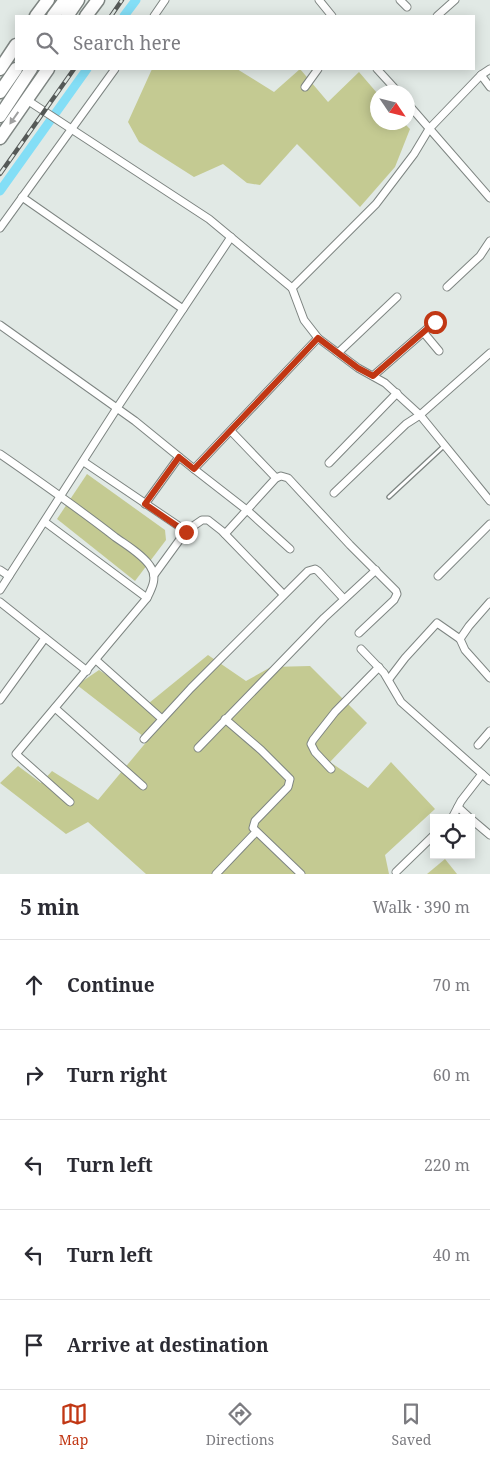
<!DOCTYPE html>
<html lang="en">
<head>
<meta charset="utf-8">
<style>
	:root { --surface:#fff; --page:#f7f7f7; --text:#2b2b33; --muted:#7c7c81; --line:#e1e1e2; --accent:#c13714 }
	body { margin:0; font-family:"Noto Serif",serif; background:var(--page); color:var(--text) }
	.controls { position:absolute; right:15px; bottom:15px; display:grid; overflow:hidden; border-radius:0px; box-shadow:0 2px 12px #0003 }
	.controls button { width:45px; height:45px; display:grid; place-items:center; padding:0; border:0; border-bottom:1px solid var(--line); background:var(--surface); color:var(--text); font:25px sans-serif }
	.compass { position:absolute; left:370px; top:85px; width:45px; height:45px; border-radius:50%; background:var(--surface); box-shadow:0 2px 12px #0003; rotate:125deg }
	.stop { position:absolute; width:15px; height:15px; margin:-11px; border:4px solid #c13714; border-radius:50%; background:#fff }
	.stop.end { background:#c13714; border-color:#fff; box-shadow:0 1px 5px #0008 }
	.list { margin:0; padding:0; list-style:none }
	h2 { display:flex; justify-content:space-between; align-items:center; height:65px; margin:0; padding:0 20px; font-size:21px }
	h2 small { font-size:16px; font-weight:400; color:var(--muted) }
	.list li { display:grid; grid-template-columns:32px 1fr auto; gap:15px; align-items:center; box-sizing:border-box; height:90px; padding:0 20px; border-top:1px solid var(--line) }
	.list b { display:block; font-size:19px; white-space:nowrap }
	.list em { font-size:16px; font-style:normal; color:var(--muted) }
	.icon { flex:none; width:28px; height:28px; fill:none; stroke:currentColor; stroke-width:2; stroke-linecap:round; stroke-linejoin:round }
	.map { position:relative; flex:none; width:490px; height:874px; overflow:hidden }
	.search { position:absolute; background:var(--surface); box-shadow:0 2px 12px #0003; left:15px; right:15px; top:15px; height:55px; display:flex; align-items:center; gap:12px; box-sizing:border-box; padding:0 18px; border-radius:0px; color:var(--muted); font-size:19px }
	.sheet { height:515px; background:var(--surface) }
	nav { display:flex; justify-content:space-around; align-items:center; box-sizing:border-box; height:70px; border-top:1px solid var(--line); background:var(--surface); font-size:14px; color:var(--muted) }
	nav a { display:grid; justify-items:center; gap:2px }
	nav .on { color:var(--accent) }
	.map>svg:first-child { display:block }
</style>
</head>
<body>
<div class="map">
<svg width="490" height="874" viewBox="0 0 490 874">
	<rect width="100%" height="100%" fill="#e1e9e5"/>
	<g fill="#c4ca92">
		<path d="M152,69H237L274,92L300,69L328,102L359,72L377,93L378,122L404,123L410,129L395,167L360,207L297,144L260,185L247,183L223,164L194,177L139,142L128,122Z"/>
		<path d="M87,474L165,530L166,540L135,581L57,519Z"/>
		<path d="M208,655L246,681L271,667L310,666L367,723L330,762L368,788L391,762L435,809L385,855L389,874H146L88,822L66,834L0,783L18,766L41,783L52,771L98,800L148,740L77,685L99,670L149,703Z"/>
		<path d="M445,859L457,874H427Z"/>
	</g>
	<g fill="none" stroke-linecap="round" stroke-linejoin="round">
		<g stroke="#83def6" stroke-width="9">
			<path d="M124,16L136,0"/>
			<path d="M0,191L87,69"/>
		</g>
		<defs>
			<path id="lane" d="M389,497L445,445"/>
			<g id="street">
				<path d="M319,0L332,16"/>
				<path d="M400,0L407,7"/>
				<path d="M154,16L165,0"/>
				<path d="M437,16L455,0"/>
				<path d="M377,69L398,92"/>
				<path d="M490,69L481,75L490,87"/>
				<path d="M305,87L318,69"/>
				<path d="M27,100L209,219L292,288L304,320L318,338L358,368L385,383L420,415L490,501"/>
				<path d="M408,104L490,198"/>
				<path d="M22,197L183,309"/>
				<path d="M0,228L115,69"/>
				<path d="M447,287L480,256L490,241"/>
				<path d="M292,288L376,204L414,154L429,129L481,75"/>
				<path d="M0,325L135,421L194,469L318,338"/>
				<path d="M424,333L439,351"/>
				<path d="M338,353L397,297"/>
				<path d="M373,376L435,322"/>
				<path d="M0,454C39,481 78,508 115,537C126,545 142,554 150,566C158,577 152,588 147,598L16,754L70,802"/>
				<path d="M84,462L186,531"/>
				<path d="M329,463L397,393"/>
				<path d="M194,469L248,511L290,549"/>
				<path d="M276,478L281,476L288,478L350,545L396,591L397,594L394,600L359,633"/>
				<path d="M334,493L406,424L420,415L490,353"/>
				<path d="M145,504L179,457"/>
				<path d="M45,522L147,598"/>
				<path d="M225,534L276,478L231,431"/>
				<path d="M0,570L9,576"/>
				<path d="M154,575L186,531L202,520H208L222,531L283,594"/>
				<path d="M438,576L490,524"/>
				<path d="M0,590L117,408L231,237"/>
				<path d="M0,602L87,671"/>
				<path d="M490,602L469,626L460,639L465,650L490,678"/>
				<path d="M361,649L384,673L401,702L490,781"/>
				<path d="M96,660L162,719"/>
				<path d="M389,679L405,658L437,623L460,639"/>
				<path d="M0,700L45,638"/>
				<path d="M55,708L143,786"/>
				<path d="M225,719L261,750L290,779L288,787L255,821L253,828L301,874"/>
				<path d="M144,739L191,688L308,571L315,569L318,571L344,599"/>
				<path d="M478,745L490,731"/>
				<path d="M198,748L324,618L376,570"/>
				<path d="M331,769L315,752L311,744L313,740L335,712L379,667"/>
				<path d="M458,807L470,818"/>
				<path d="M452,818L461,801L482,774"/>
				<path d="M471,819L490,835"/>
				<path d="M396,872L434,835"/>
				<path d="M216,874L256,832"/>
			</g>
			<g id="highway">
				<path d="M36,16L48,0"/>
				<path d="M53,16L65,0"/>
				<path d="M67,16L78,0"/>
				<path d="M86,16L98,0"/>
				<path d="M0,69L16,45"/>
				<path d="M0,92L16,69"/>
				<path d="M0,116L31,69"/>
				<path d="M0,138L48,69"/>
			</g>
		</defs>
		<use href="#lane" stroke="#7e8582" stroke-width="5.5"/>
		<use href="#street" stroke="#7e8582" stroke-width="9"/>
		<use href="#highway" stroke="#7e8582" stroke-width="15"/>
		<use href="#lane" stroke="#fff" stroke-width="3"/>
		<use href="#street" stroke="#fff" stroke-width="7"/>
		<use href="#highway" stroke="#fff" stroke-width="12"/>
		<defs>
			<g id="rail">
				<path d="M111,16L122,0"/>
				<path d="M0,174L74,69"/>
			</g>
		</defs>
		<use href="#rail" stroke="#555957" stroke-width="4.5"/>
		<use href="#rail" stroke="#e1e9e5" stroke-width="2.5" stroke-dasharray="8" stroke-linecap="butt"/>
	</g>
	<defs><path id="oneway-solid" d="M-6-.8H1V-3.2L6.5 0L1 3.2V.8H-6Z" transform="scale(1.25)"/></defs>
	<use fill="#9fa0a0" href="#oneway-solid" transform="translate(14 118) rotate(125)"/>
	<g fill="none" stroke-linecap="round" stroke-linejoin="round">
		<path stroke="#c13714" stroke-width="6" d="M186,532L145,504L179,457L194,469L318,338L358,368L373,376L435,322"/>
	</g>
</svg>
<div class="controls">
<button><svg class="icon" aria-label="locate" viewBox="0 0 24 24"><circle cx="12" cy="12" r="6"/><path d="M12 2v4M12 18v4M2 12h4M18 12h4"/></svg></button>
</div>
<svg class="compass" viewBox="-18 -18 36 36"><path d="M0-13l5 13h-10z" fill="#e53935"/><path d="M0 13l5-13h-10z" fill="#7c7c81"/></svg>
<div class="stop" style="left:435px;top:322px"></div>
<div class="stop end" style="left:186px;top:532px"></div>
<div class="search"><svg class="icon" aria-label="search" viewBox="0 0 24 24"><circle cx="10" cy="10" r="6"/><path d="M15 15l6 6"/></svg>Search here</div>
</div>
<section class="sheet">
<h2>5 min<small>Walk · 390 m</small></h2>
<ul class="list">
<li><svg class="icon" aria-label="ahead" viewBox="0 0 24 24"><path d="M12 20V5M6 11l6-6 6 6"/></svg><div><b>Continue</b></div><em>70 m</em></li>
<li><svg class="icon" aria-label="right" viewBox="0 0 24 24"><path d="M7 20v-9h11M14 6l5 5-5 5"/></svg><div><b>Turn right</b></div><em>60 m</em></li>
<li><svg class="icon" aria-label="left" viewBox="0 0 24 24"><path d="M17 20v-9H6M10 6l-5 5 5 5"/></svg><div><b>Turn left</b></div><em>220 m</em></li>
<li><svg class="icon" aria-label="left" viewBox="0 0 24 24"><path d="M17 20v-9H6M10 6l-5 5 5 5"/></svg><div><b>Turn left</b></div><em>40 m</em></li>
<li><svg class="icon" aria-label="arrive" viewBox="0 0 24 24"><path d="M6 21V4h12l-3 4 3 4H6"/></svg><div><b>Arrive at destination</b></div></li>
</ul>
</section>
<nav>
<a class="on"><svg class="icon" aria-label="map" viewBox="0 0 24 24"><path d="M3 6l6-2 6 2 6-2v14l-6 2-6-2-6 2zM9 4v14M15 6v14"/></svg>Map</a>
<a><svg class="icon" aria-label="directions" viewBox="0 0 24 24"><path d="M12 3l9 9-9 9-9-9zM9 14v-3h6M13 9l2 2-2 2"/></svg>Directions</a>
<a><svg class="icon" aria-label="saved" viewBox="0 0 24 24"><path d="M7 4h10v16l-5-4-5 4z"/></svg>Saved</a>
</nav>
</body>
</html>
